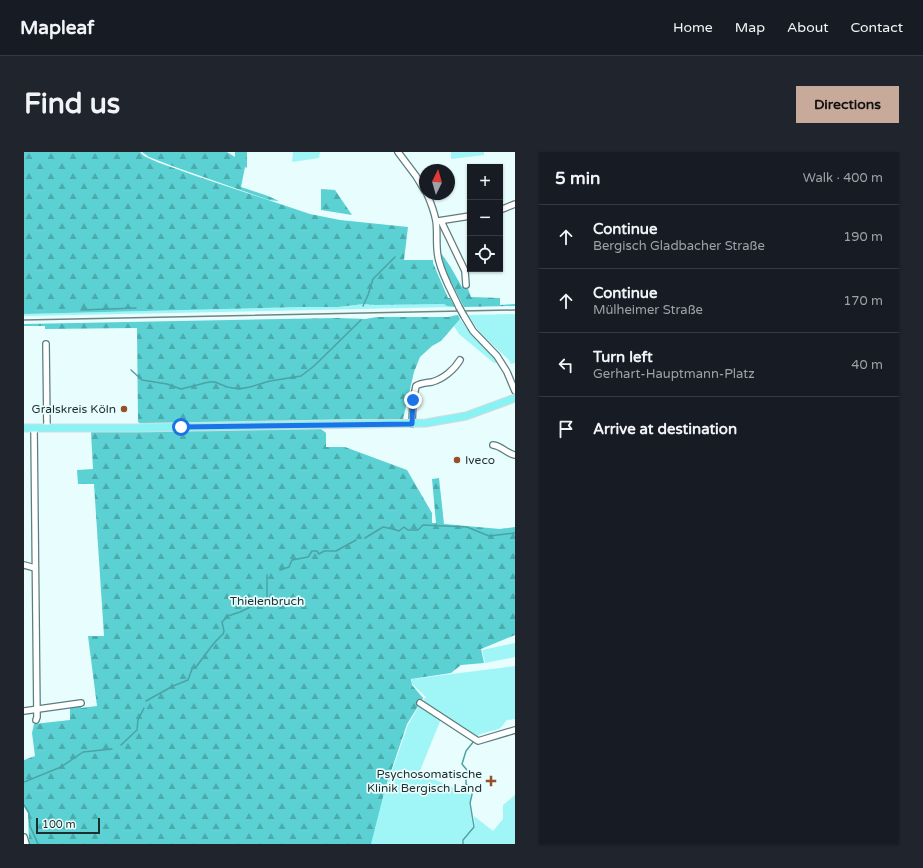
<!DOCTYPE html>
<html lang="en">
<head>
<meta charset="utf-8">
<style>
	:root { --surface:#171b24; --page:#20242c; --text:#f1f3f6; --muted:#9ea1a6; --line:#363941; --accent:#c8aa9a }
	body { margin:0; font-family:"Varela Round",sans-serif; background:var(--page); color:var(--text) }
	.controls { position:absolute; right:12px; top:12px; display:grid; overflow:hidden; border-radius:0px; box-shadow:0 1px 3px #0004 }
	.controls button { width:36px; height:36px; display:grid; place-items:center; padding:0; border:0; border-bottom:1px solid var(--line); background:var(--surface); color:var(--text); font:20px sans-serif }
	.compass { position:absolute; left:395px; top:12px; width:36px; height:36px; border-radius:50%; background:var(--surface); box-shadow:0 1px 3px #0004; rotate:5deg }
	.scale { position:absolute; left:12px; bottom:10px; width:64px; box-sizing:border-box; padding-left:4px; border:2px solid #1f2d2d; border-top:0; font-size:11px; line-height:14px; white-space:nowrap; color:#1f2d2d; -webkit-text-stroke:3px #e8fdfd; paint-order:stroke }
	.stop { position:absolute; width:12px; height:12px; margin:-9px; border:3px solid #1a73e8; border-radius:50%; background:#fff }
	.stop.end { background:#1a73e8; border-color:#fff; box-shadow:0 1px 4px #0008 }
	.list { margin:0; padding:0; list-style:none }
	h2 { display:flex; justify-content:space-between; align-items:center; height:52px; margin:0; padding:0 16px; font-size:17px }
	h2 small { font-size:13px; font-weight:400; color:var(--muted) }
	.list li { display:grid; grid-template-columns:26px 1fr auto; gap:12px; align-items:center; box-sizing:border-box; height:64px; padding:0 16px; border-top:1px solid var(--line) }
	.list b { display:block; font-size:15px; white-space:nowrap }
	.list p { margin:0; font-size:13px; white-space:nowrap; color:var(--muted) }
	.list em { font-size:13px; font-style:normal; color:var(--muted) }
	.icon { flex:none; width:22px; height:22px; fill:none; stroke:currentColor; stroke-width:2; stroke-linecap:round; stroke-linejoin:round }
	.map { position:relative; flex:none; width:491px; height:692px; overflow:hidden; border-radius:0px }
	header { display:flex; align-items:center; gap:24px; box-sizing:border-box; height:56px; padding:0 20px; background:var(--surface); border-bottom:1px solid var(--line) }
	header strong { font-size:19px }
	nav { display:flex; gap:22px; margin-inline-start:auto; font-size:14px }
	.intro { display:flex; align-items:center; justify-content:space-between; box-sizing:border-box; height:96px; padding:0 24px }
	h1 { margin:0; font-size:28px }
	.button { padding:10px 18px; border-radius:0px; background:var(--accent); color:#111; font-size:14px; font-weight:700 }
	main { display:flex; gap:24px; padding:0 24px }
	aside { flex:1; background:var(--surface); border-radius:0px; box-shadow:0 1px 3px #0004 }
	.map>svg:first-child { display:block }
</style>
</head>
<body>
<header>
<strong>Mapleaf</strong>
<nav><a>Home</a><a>Map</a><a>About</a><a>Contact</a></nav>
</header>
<div class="intro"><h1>Find us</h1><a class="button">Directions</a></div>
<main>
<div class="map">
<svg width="491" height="692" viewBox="0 0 491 692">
	<defs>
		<pattern id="forest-firs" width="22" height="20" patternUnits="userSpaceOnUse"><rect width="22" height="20" fill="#5bd1d3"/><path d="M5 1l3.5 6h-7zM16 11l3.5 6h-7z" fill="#4baaac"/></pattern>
	</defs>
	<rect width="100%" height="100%" fill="#e8fdfd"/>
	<g fill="#a0f5f6">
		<path d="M269,0H296L295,6L268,10Z"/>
		<path d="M427,0H460V3L427,7Z"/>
		<path d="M340,152L351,153L420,152L423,154L430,155L0,164V162L278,155H314Z"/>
		<path d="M491,162V211L487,212L485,208C470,194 454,181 444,163Z"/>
		<path d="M436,167L447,182L471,206L474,211H470L435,182L430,174Z"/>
		<path d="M337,267L370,268L115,272L114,271Z"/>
		<path d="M491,491V505L461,511L458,498Z"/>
		<path d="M491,514V567L483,568C480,571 478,576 474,577C466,580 458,580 452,585L398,549L402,545L388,532V527Z"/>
		<path d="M396,552L417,567L395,621L447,643L445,651L449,675L438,688V692H346L358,647L384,573Z"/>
		<path d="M491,643V692H440V688L451,675L450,664L469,679L479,667V653Z"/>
	</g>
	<g fill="url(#forest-firs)">
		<path d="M0,0H116L120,4L133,10L172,24L286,62L316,68L384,75L380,108H409V111L424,146H426L431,155L423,154L420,152L351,153L340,152L314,155H278L0,162Z"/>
		<path d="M118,0H203L211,5V0H223V16L221,15L217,35L244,44L255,49L245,48L151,15L125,5Z"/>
		<path d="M297,37L311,38L328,63L297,58Z"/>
		<path d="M417,101L426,114L438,135L444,137L447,145L476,146V153L491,152V154L440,155L420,116Z"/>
		<path d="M433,163H434L436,167L417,189L408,194L396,205L390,220L379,267L370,268L337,267L116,271L114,270L113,176L21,177V174H0V172L314,166L341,167L353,165H424Z"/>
		<path d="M297,277L302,281V295H321L383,318L408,361V371H412L408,327L415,326L420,372L476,377L491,375V483L457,497L460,511L437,513L427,521L387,527L388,533L399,546L383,572L361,637L347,692H5L4,661L0,654V608L11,604L8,581L10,572L46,568V554L57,553V556L73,554L64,484H80L70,332H54L53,318L69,317L67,280Z"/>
	</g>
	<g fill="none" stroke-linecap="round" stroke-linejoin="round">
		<g stroke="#4ca2a4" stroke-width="1.5">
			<path d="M339,154L344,143L349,127L371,105"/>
			<path d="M57,158L112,156"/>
			<path d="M107,218L118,228L143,232L157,237L185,230H191L203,235L215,237L226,235L246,229L277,224L290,214L337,168"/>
			<path d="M341,386L359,375L369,377L375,379L380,375L384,378H394L399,373L443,375L465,384L491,381"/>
			<path d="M256,418L265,415L268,408L284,405L288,399H293L295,402L300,399H312L332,388"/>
			<path d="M122,549L149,534L164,528L168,517L172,515L190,491L199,482L200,479L198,470L204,464L216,460L243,447V423"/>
			<path d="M97,593L113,578L114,568L120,556"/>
			<path d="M0,630L37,615L59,600L88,597"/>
			<path d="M0,653L5,661L6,674L14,692"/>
			<path d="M439,692V688L450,675L446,651L449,638L442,632V627L447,623L438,612L442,599L450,589"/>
		</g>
		<defs>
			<g id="minor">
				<path d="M374,0L392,24L401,39"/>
				<path d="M403,42C407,51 410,59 412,69C414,82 411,96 415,109C419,125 428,140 435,155"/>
				<path d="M476,58L491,52"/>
				<path d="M414,69L446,64"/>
				<path d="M417,69L441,119L442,133"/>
				<path d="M440,164L449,179L473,204L483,220L491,239"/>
				<path d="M22,192L23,276"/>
				<path d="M388,272L389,249L392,234C397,231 402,231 408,230C419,227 430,218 436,208"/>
				<path d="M10,276L13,565L12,568"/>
				<path d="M469,293C478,294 483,302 491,303"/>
				<path d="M0,413L11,416"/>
				<path d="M396,551L454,589L491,578"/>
				<path d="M0,559L57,551"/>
				<path d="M0,685L2,692"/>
			</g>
			<path id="major" d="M0,276H113L402,271L442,264L491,246"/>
		</defs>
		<use href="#minor" stroke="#5c7d7d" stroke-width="8"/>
		<use href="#major" stroke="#d7d9d9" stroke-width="9"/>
		<use href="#minor" stroke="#fff" stroke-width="5.5"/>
		<use href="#major" stroke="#88f3f5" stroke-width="7"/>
		<path stroke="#728383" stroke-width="1.5" d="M0,168L491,158"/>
		<defs>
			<path id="minor-bridge" d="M435,155L440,164"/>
		</defs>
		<use href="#minor-bridge" stroke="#5c7d7d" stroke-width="8" stroke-linecap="butt"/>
		<use href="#minor-bridge" stroke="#fff" stroke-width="5.5"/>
	</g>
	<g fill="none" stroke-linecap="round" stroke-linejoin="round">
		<path stroke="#1a73e8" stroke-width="5" d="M157,275L388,272L389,248"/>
	</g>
	<g fill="#965029" stroke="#e8fdfd" stroke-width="1.5">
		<circle cx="100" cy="257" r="4"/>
		<circle cx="433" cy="308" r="4"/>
		<path d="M465 623h4v4h4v4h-4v4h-4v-4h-4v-4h4z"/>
	</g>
	<g text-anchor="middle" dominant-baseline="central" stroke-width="3.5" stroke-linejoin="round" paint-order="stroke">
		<g font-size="12" fill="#1f2d2d" stroke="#e8fdfd" text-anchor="end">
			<text x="92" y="257">Gralskreis Köln</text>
			<text x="441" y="308" text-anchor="start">Iveco</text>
			<text x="458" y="622">Psychosomatische<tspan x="458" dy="14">Klinik Bergisch Land</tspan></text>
		</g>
		<g font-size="12" fill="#1d3232" stroke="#e8fdfd">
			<text x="243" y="449">Thielenbruch</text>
		</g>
	</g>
</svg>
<div class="controls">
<button>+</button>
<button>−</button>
<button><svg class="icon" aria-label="locate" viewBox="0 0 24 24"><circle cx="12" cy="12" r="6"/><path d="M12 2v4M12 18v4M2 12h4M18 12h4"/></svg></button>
</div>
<svg class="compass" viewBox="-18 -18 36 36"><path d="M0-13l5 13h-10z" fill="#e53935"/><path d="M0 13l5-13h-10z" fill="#9ea1a6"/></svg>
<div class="scale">100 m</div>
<div class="stop" style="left:157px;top:275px"></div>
<div class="stop end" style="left:389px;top:248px"></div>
</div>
<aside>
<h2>5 min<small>Walk · 400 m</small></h2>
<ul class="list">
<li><svg class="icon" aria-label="ahead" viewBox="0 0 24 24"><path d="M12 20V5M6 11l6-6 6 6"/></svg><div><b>Continue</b><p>Bergisch Gladbacher Straße</p></div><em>190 m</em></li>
<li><svg class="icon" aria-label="ahead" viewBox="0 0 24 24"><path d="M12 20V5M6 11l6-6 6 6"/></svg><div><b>Continue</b><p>Mülheimer Straße</p></div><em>170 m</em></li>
<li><svg class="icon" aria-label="left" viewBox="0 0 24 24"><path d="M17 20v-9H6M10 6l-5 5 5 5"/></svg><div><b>Turn left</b><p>Gerhart-Hauptmann-Platz</p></div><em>40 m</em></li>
<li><svg class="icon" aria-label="arrive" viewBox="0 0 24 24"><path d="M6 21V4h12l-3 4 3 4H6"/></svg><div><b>Arrive at destination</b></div></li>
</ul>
</aside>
</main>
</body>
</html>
